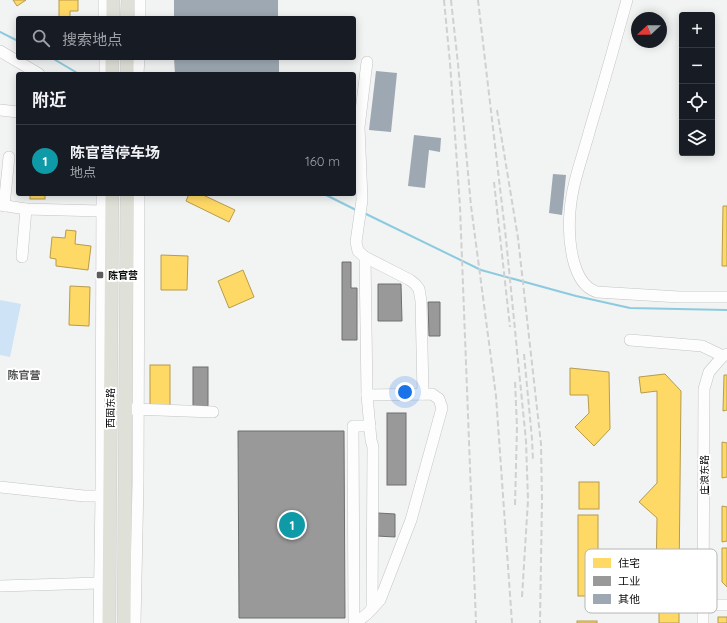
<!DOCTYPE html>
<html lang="zh">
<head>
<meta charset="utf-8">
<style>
	:root { --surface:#171b24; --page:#20242c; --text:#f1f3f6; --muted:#9ea1a6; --line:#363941; --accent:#aeb0b2 }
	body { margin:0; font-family:Quicksand,"Noto Sans SC",sans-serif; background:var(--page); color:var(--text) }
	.controls { position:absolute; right:12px; top:12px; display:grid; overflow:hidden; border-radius:4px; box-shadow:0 2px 10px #0003 }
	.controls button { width:36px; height:36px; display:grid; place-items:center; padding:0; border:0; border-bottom:1px solid var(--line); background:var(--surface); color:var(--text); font:20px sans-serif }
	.compass { position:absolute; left:631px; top:12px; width:36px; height:36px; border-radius:50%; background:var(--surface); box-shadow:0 2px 10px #0003; rotate:248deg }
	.you { position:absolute; left:405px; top:392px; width:14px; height:14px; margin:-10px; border:3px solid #fff; border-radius:50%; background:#1a73e8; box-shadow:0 0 0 6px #1a73e833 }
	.badge { display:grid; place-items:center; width:26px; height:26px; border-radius:50%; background:var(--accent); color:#fff; font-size:13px; font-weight:700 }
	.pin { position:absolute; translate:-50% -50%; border:2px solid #fff; box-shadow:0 1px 4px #0006 }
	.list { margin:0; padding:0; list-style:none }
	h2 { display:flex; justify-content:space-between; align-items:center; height:52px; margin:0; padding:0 16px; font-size:17px }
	h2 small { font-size:13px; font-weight:400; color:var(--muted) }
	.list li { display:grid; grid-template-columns:26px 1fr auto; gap:12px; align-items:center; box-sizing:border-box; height:72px; padding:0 16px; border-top:1px solid var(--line) }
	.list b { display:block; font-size:15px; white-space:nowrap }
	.list p { margin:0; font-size:13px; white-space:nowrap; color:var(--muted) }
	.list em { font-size:13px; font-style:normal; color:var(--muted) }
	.icon { flex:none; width:22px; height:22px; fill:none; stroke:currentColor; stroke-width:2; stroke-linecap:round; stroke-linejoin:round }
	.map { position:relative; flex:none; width:727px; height:623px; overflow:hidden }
	.search { position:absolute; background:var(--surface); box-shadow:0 2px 10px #0003; left:16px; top:16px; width:340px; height:44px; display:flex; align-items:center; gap:10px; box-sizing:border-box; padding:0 14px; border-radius:4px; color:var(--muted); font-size:15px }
	.panel { position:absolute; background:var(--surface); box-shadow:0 2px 10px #0003; left:16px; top:72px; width:340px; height:124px; border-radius:4px }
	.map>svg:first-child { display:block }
</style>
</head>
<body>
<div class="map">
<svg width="727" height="623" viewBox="0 0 727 623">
	<rect width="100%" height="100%" fill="#f2f3f3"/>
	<path fill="#cee3f6" d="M0,300L21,304L10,357L0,355Z"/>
	<g fill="#ffd966" stroke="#b69c4b">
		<path d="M13,0H26L17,6Z"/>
		<path d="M59,0H78V11H70V18H59Z"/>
		<rect x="30" y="194" width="15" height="5"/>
		<path d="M189,194H201L235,210L229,222L186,201Z"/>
		<path d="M723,206H727V266H722Z"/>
		<path d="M66,230L76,231L75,244L91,246L88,270L56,266V259L50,258L52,237L65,238Z"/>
		<path d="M161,255L188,256L187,290H161Z"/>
		<path d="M243,270L254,297L229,308L218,281Z"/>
		<path d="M70,286L90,287L89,326L69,325Z"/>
		<rect x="150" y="365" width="20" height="42"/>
		<path d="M570,368L609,372L610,429L594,446L575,427L589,413L588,395H570Z"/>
		<path d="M665,374L681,391L679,580H656L657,518L639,502L657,483V391L641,393L639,377Z"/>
		<path d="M724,375H727V410L723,411Z"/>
		<path d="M722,442L727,443V477L722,478Z"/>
		<rect x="579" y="482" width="20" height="27"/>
		<path d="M722,506L727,507V541L722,542Z"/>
		<rect x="578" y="515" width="20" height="81"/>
		<path d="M722,548H727V587L722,582Z"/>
		<rect x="659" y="590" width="20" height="33"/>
		<rect x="718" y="617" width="9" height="6"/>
		<rect x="577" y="621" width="20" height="2"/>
	</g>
	<g fill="#999" stroke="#6f6f6f">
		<path d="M342,262H351V288H357V340H342Z"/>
		<path d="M378,284H401L402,321H378Z"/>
		<path d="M428,302H440V336H429Z"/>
		<rect x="193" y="367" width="15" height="39"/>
		<rect x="387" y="413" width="19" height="72"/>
		<path d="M238,431H344L345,618H239Z"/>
		<path d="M378,513L395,514V537L377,536Z"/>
	</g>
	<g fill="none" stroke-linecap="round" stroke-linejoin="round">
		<g stroke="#8ccbdf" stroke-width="2">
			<path d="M0,32L18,41"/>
			<path d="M52,58L79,74"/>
			<path d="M324,194L356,210"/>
			<path d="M364,213L481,270L576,296L630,308L727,310"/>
		</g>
	</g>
	<g fill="#9da8b2">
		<rect x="174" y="0" width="104" height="18"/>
		<path d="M174,58H279V74H175Z"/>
		<path d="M376,71L397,73L391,132L369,130Z"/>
		<path d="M414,135L441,138L440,152L429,150L425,188L408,186Z"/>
		<path d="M553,174L566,175L562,215L549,213Z"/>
	</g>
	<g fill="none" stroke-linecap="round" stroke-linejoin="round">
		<defs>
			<g id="minor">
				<path d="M104,0V18"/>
				<path d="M627,0C615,43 603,86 590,129C583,156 572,183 570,211C568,234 570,284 597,292L679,297H727"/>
				<path d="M140,18V0"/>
				<path d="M0,51L39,74"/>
				<path d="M105,58V74"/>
				<path d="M367,62L359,127L362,200L356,242L358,251L365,257L410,280L415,284L419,289L421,301L423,394"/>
				<path d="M138,74L139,58"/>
				<path d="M0,110L18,112"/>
				<path d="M0,205L26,209L101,211"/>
				<path d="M4,206L9,157"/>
				<path d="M22,257L26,209"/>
				<path d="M630,340L702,346L723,356"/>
				<path d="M367,395L371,440L373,447L372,609"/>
				<path d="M132,409L213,412"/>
				<path d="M0,487L84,496H107"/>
				<path d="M0,586L99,583"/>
				<path d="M703,605H727"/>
				<path d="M99,623L101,496L102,194"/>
				<path d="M135,623L138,483L139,194"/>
				<path d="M354,623L353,426H370"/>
				<path d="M356,623L368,613L380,600L411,520L442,408L439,399L432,394L367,395L365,257"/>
				<path d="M703,623L704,389L709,372L723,356L727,354"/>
			</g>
			<g id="major">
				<path d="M113,18V0"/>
				<path d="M127,18L128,0"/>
				<path d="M112,74V58"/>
				<path d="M127,74V58"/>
				<path d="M109,623L112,194"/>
				<path d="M124,623L127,194"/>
			</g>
		</defs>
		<use href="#minor" stroke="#c3c4c4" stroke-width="12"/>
		<use href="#major" stroke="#cecfcf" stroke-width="14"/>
		<use href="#minor" stroke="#fdfdfd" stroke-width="11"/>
		<use href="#major" stroke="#dfe0d7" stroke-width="13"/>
		<g stroke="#cfd0d0" stroke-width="2" stroke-dasharray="6 3" stroke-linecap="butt">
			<path d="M444,0L450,63L460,207L476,623"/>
			<path d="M451,0L458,64L471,206L496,396L512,623"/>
			<path d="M478,0L506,239L526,441L528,500L522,597"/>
			<path d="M497,110L518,238L541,444L542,499L540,623"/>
			<path d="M494,182L510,327"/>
			<path d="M524,354L532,439L533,461"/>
			<path d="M515,505L517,427L515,381"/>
		</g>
	</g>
	<rect fill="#5c5e5e" stroke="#fff" stroke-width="1.5" x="96" y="271" width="8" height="8" rx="2"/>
	<g text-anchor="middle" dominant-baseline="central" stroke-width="4" stroke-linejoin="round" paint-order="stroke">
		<g font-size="10" font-weight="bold" fill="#0c0d0d" stroke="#fff" text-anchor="start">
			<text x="108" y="275">陈官营</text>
		</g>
		<g font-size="10" fill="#0c0d0d" stroke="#fff">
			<text transform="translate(110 408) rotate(-90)">西固东路</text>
			<text transform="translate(704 475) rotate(-90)">庄浪东路</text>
		</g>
		<g font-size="11" font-weight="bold" fill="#505253" stroke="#fff">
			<text x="24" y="375">陈官营</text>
		</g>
	</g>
	<rect x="585" y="549" width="132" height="64" rx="6" fill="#fff" stroke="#b6b6b6" stroke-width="1"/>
	<rect x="593" y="558" width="18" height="10" fill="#ffd966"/>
	<rect x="593" y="576" width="18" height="10" fill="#999"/>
	<rect x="593" y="594" width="18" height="10" fill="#9da8b2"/>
	<g font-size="11" fill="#0c0d0d">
		<text x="618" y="567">住宅</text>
		<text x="618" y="585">工业</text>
		<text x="618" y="603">其他</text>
	</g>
</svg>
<div class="controls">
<button>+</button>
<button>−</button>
<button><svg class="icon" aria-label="locate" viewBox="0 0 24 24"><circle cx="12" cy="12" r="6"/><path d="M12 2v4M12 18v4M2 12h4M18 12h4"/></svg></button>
<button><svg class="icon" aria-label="layers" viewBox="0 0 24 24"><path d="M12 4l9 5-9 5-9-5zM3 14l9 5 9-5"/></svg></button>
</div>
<svg class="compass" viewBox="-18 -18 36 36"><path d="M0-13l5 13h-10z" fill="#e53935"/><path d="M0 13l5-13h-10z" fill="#9ea1a6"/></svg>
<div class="you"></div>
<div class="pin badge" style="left:292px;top:525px;background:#0f9aa8">1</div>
<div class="search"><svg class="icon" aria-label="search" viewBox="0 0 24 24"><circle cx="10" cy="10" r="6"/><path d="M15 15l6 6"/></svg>搜索地点</div>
<section class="panel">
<h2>附近<small></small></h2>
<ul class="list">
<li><span class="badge" style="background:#0f9aa8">1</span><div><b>陈官营停车场</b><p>地点</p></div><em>160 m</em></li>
</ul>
</section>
</div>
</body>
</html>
